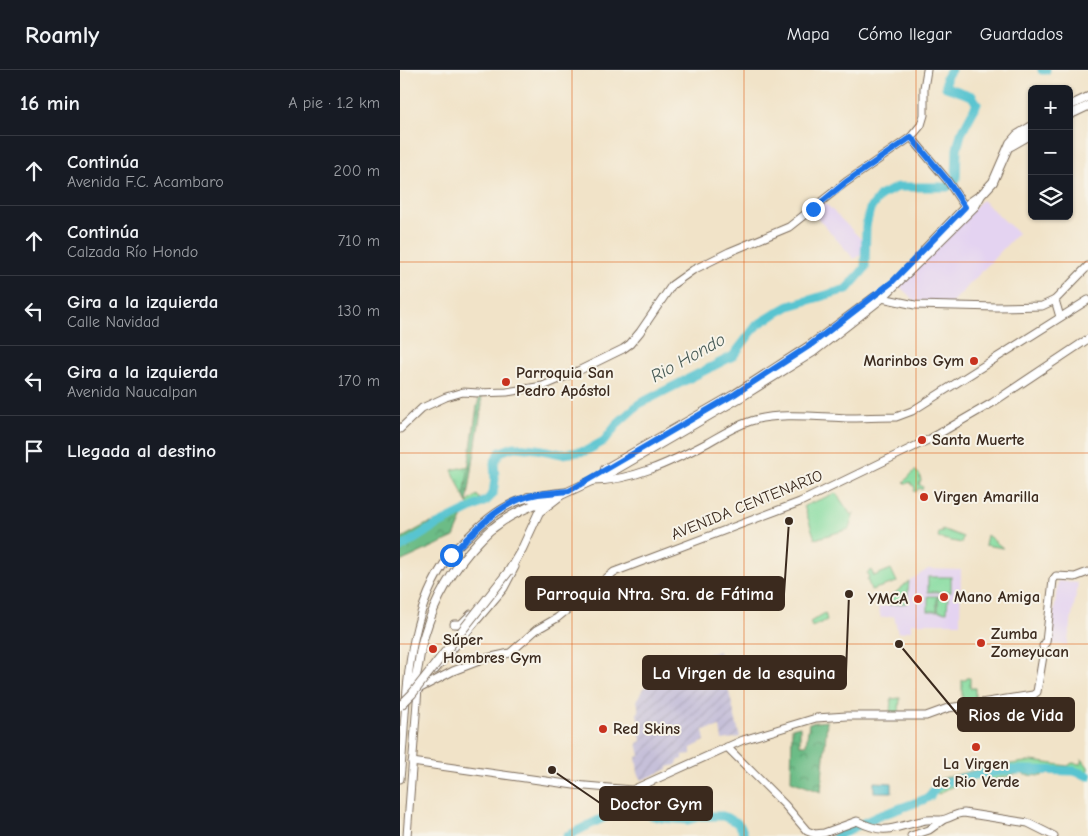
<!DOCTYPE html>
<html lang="es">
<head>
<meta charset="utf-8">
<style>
	:root { --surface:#171b24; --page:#242831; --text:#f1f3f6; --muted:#9ea1a6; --line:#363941 }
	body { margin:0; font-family:"Comic Neue",sans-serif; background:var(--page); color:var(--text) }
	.controls { position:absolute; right:15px; top:15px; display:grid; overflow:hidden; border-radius:8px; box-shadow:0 1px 4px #0004 }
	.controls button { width:45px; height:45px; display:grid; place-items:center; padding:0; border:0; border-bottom:1px solid var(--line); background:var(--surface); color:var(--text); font:25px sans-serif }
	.stop { position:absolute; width:15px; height:15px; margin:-11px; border:4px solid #1a73e8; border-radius:50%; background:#fff }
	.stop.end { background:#1a73e8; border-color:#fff; box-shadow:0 1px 5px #0008 }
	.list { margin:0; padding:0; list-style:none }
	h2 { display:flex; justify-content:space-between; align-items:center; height:65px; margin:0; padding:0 20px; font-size:21px }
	h2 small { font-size:16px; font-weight:400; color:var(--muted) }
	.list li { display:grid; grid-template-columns:32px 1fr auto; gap:15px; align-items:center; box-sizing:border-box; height:70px; padding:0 20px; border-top:1px solid var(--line) }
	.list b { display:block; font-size:19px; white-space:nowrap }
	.list p { margin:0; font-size:16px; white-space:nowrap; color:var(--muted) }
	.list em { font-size:16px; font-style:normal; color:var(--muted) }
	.icon { flex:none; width:28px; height:28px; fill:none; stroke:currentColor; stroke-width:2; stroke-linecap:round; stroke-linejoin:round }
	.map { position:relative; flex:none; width:688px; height:766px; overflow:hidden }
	header { display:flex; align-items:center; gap:30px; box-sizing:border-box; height:70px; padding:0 25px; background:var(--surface); border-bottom:1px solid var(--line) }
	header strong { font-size:24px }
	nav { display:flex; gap:28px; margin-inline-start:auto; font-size:18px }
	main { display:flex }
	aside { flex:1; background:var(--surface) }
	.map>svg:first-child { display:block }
</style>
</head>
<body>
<header>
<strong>Roamly</strong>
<nav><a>Mapa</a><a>Cómo llegar</a><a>Guardados</a></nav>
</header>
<main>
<aside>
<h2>16 min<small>A pie · 1.2 km</small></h2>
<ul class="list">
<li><svg class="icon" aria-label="ahead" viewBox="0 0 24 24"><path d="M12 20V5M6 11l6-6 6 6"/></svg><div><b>Continúa</b><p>Avenida F.C. Acambaro</p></div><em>200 m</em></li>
<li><svg class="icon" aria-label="ahead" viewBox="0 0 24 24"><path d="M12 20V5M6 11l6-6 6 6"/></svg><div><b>Continúa</b><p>Calzada Río Hondo</p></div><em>710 m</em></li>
<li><svg class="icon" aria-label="left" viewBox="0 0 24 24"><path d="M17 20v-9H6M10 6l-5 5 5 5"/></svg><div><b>Gira a la izquierda</b><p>Calle Navidad</p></div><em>130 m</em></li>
<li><svg class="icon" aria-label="left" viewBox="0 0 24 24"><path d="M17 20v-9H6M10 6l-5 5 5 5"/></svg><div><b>Gira a la izquierda</b><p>Avenida Naucalpan</p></div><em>170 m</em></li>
<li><svg class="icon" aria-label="arrive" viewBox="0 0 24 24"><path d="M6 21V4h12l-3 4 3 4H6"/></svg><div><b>Llegada al destino</b></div></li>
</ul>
</aside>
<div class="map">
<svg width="688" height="766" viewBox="0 0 688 766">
	<defs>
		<pattern id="industrial-furrows" width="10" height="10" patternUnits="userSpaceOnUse" patternTransform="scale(1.25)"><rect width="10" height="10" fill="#c6c0d9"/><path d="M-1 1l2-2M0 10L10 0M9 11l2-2" fill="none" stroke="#aba5ba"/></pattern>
		<pattern id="forest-crowns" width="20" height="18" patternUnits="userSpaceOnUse" patternTransform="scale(1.25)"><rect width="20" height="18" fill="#6cbc86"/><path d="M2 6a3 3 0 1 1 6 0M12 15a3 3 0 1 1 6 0" fill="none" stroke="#5a996d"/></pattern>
		<pattern id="park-crowns" width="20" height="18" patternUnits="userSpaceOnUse" patternTransform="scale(1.25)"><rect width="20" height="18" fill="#86dca0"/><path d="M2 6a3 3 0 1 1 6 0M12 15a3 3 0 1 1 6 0" fill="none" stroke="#75bd89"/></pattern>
	</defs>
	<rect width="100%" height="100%" fill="#f7f3e8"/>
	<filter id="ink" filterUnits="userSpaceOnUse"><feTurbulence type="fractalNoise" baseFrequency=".02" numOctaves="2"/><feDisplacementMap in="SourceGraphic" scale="10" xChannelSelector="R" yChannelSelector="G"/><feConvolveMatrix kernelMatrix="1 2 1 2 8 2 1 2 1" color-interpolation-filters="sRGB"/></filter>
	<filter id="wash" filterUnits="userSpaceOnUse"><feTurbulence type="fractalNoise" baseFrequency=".0096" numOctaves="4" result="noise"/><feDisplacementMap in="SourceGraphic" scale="20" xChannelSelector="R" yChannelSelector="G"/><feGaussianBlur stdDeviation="1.12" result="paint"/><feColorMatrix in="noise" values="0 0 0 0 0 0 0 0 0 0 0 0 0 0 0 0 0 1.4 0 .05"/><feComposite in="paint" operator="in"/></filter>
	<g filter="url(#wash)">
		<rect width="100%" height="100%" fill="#f1e3c8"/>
		<g fill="#e4d3f1">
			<path d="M582,130L618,163L551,234L516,232L499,216Z"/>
			<path d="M424,132L464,172L461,185L454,189L412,142Z"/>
			<path d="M528,499L561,500L560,553H511V560L498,563L494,546L481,548L478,537L506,533L509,511Z"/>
			<path d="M658,511L678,513L667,575L653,574L650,572Z"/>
		</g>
		<path fill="url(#industrial-furrows)" d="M319,581L340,667L322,670L320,657L303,660L305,671L291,678V684L283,685V689L279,690L276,695L268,697V699L242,710L238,703L236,687L240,686L237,673L241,671L237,643L239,642L237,630L243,619L269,598L289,589Z"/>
		<g fill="#86dca0" stroke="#60835f">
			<path d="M515,400L521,406L520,407L521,410L519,414L523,417L522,420L519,418L516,422L514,421L515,418L510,412L506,414L504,412Z"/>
			<path d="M436,423L451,445L454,443L449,459L415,469L404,436Z"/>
			<path d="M542,459L563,467L561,473L538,468L539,462L542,463Z"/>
			<path d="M587,465L603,478L585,475Z"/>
			<path d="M491,499L497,512L471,520L467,509L469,508L467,503L471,500L474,506Z"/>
			<rect x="528" y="507" width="23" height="15"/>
			<path d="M509,511L507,533L489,535L488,529Z"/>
			<rect x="528" y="526" width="9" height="15"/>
			<path d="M538,526H548L547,542L538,541Z"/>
			<path d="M425,543L427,550L412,557L410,552Z"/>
			<path d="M567,608H570V618H575V629L562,631V610H566Z"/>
			<path d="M500,628L499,642L490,643L491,629Z"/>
			<path d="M682,689L688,697V704C675,697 659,699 645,699L642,706L625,705L621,703L592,710L586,706C570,709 552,715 539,724L536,722L531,727L524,732L468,752L463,749L527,725L535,711L540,709L583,698L632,691L668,696L672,693L681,694Z"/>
		</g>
		<g fill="url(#forest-crowns)" stroke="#547352">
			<path d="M81,322L82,335L67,433L64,427L77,336Z"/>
			<path d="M65,442L54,467L0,492V469L25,455Z"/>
			<path d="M427,651L421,722L391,711L392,658L400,656V675H406L409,653Z"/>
		</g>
		<g fill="url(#park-crowns)" stroke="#60835f">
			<path d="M69,396L64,427L52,400Z"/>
			<path d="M77,425L83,433L71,439L67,433Z"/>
		</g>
		<path fill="#58c4d0" stroke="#4a7777" d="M474,712L492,713V722H474Z"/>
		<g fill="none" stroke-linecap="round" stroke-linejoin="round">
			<g stroke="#58c4d0" stroke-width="9">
				<path d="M642,0H646"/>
				<path d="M0,478L35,456L86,431L93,424L95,409L94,393L100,382L114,377L137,379L162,384L186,381L204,371L219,352L239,334L333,286L357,255L375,244L389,236L447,219L465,198L466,156L470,139L481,125L498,117H547L556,110L557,79L561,64L577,34L572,26L546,17V7L551,0"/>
				<path d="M167,766L217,741L230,740L262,748L288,750L301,746H323L336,752L341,757L344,766"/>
				<path d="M436,766L476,747L523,730L530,726L535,718L543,713L575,705L609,700H625L674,701L688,706"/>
			</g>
		</g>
	</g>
	<g filter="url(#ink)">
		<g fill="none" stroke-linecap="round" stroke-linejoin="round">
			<defs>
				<g id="secondary">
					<path d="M511,67L547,110L565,137"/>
					<path d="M482,228L515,235L597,237L642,236L655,230L660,247"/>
					<path d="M655,230L688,196"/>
					<path d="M0,359L22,338L46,327L63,322L78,323L107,322L143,316L178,301L223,279L230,274L240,262L272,215L293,200L329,182L389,157L446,112L511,67L521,55L524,45V18L527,0"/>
					<path d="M192,411C232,411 271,392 307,373C321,365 335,356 351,351C377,342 419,347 446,348C463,348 479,347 496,347L512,341L688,230"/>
					<path d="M54,554H61L71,544"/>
					<path d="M35,600L104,518L115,497"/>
					<path d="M13,622L53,601L87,588L110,583L136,560L157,548L214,502L400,432L530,369L592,333L688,269"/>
					<path d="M327,677L385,735L407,761L415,764L424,763L457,751C487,766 493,757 522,751C528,749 535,750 541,750C549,749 556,743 564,743L628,753L654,766"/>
					<path d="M12,692L174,715L232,720L343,670L416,648L447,646H526L548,638L633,625L637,622L644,580L643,576L646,572L653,510L656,506L675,507L688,502"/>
					<path d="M0,709C8,634 2,549 50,485C55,478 63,472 69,466C102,433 121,426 166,422"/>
					<path d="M7,766L18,618"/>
					<path d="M511,766L529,760L543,750"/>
				</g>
				<g id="primary">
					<path d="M669,36L688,27"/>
					<path d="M669,45L688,36"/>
					<path d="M611,76L632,64"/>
					<path d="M525,179L569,133L579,126"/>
					<path d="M205,399L335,324L409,276L475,227"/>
					<path d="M128,427L134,429L138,435"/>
					<path d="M109,501L122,479L139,442L161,425L215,400L341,327L413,282L482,228L575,136L581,125L593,112L610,73L617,65L632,56"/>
					<path d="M10,620C20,603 18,584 24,566C35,529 53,498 79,471C83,467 88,461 93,458C109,445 134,434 154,427"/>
				</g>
			</defs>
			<use href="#secondary" stroke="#7b6b5a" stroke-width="9"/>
			<use href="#primary" stroke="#7b6b5a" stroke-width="10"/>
			<use href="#secondary" stroke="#fff" stroke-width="7"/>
			<use href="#primary" stroke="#fff" stroke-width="8"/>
			<defs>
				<path id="primary-bridge" d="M0,636L12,624L109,501"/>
			</defs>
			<use href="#primary-bridge" stroke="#7b6b5a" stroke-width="10" stroke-linecap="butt"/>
			<use href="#primary-bridge" stroke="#fff" stroke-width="8"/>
		</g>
	</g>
	<g fill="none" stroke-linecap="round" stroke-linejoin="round" filter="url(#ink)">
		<path stroke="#1a73e8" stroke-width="6" d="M51,485C75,460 101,430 138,424C148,423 159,422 169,421L335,324L409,276L492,212L565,137L547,110L511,67L446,112L413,139"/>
	</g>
	<path fill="none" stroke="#df570d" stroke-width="1" stroke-opacity="0.55" d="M172,0V766M344,0V766M516,0V766M0,192H688M0,383H688M0,574H688"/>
	<g fill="#c8321e" stroke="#f7f3e8" stroke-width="2">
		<circle cx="574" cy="291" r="5"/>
		<circle cx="106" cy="312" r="5"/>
		<circle cx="522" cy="370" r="5"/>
		<circle cx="524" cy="427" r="5"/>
		<circle cx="544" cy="527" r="5"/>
		<circle cx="518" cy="529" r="5"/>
		<circle cx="581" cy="573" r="5"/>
		<circle cx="33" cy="579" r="5"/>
		<circle cx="203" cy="659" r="5"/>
		<circle cx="576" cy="677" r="5"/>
	</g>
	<g text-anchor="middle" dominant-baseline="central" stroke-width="4" stroke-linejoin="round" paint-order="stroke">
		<g font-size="16" font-weight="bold" fill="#3b2a1e" stroke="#f7f3e8" text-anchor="start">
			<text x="564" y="291" text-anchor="end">Marinbos Gym</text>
			<text x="116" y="303">Parroquia San<tspan x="116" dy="18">Pedro Apóstol</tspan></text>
			<text x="532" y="370">Santa Muerte</text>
			<text x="534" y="427">Virgen Amarilla</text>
			<text x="554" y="527">Mano Amiga</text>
			<text x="508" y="529" text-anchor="end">YMCA</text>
			<text x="591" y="564">Zumba<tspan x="591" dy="18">Zomeyucan</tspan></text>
			<text x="43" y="570">Súper<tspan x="43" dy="18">Hombres Gym</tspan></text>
			<text x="213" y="659">Red Skins</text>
			<text x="576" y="694" text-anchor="middle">La Virgen<tspan x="576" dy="18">de Rio Verde</tspan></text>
		</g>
		<g font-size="16" fill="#3b2a1e" stroke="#f7f3e8">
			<text transform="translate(347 435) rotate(-22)">AVENIDA CENTENARIO</text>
		</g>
		<g font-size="18" font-style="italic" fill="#445853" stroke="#f7f3e8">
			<text transform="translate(288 288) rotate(-29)">Rio Hondo</text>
		</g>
	</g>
	<path fill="none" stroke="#3b2a1e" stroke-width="2" d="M389 451L384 524M449 524L446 602M499 574L558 645M152 700L200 733"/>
	<g fill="#3b2a1e" stroke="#f7f3e8" stroke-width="2">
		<circle cx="389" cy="451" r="5"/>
		<circle cx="449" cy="524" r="5"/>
		<circle cx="499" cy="574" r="5"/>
		<circle cx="152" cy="700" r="5"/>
	</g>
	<g fill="#3b2a1e" stroke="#3b2a1e" stroke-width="2">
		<rect x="126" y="507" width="258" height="33" rx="5"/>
		<rect x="243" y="586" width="203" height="33" rx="5"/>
		<rect x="558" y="628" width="116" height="33" rx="5"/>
		<rect x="200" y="717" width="112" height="33" rx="5"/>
	</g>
	<g font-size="18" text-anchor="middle" font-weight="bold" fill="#fff">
		<text x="255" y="530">Parroquia Ntra. Sra. de Fátima</text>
		<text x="344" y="609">La Virgen de la esquina</text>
		<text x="616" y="651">Rios de Vida</text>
		<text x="256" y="740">Doctor Gym</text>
	</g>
</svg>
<div class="controls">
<button>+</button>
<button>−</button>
<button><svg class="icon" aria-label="layers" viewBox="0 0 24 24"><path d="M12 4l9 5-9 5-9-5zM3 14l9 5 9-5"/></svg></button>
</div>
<div class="stop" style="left:51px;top:485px"></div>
<div class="stop end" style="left:413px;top:139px"></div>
</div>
</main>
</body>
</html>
